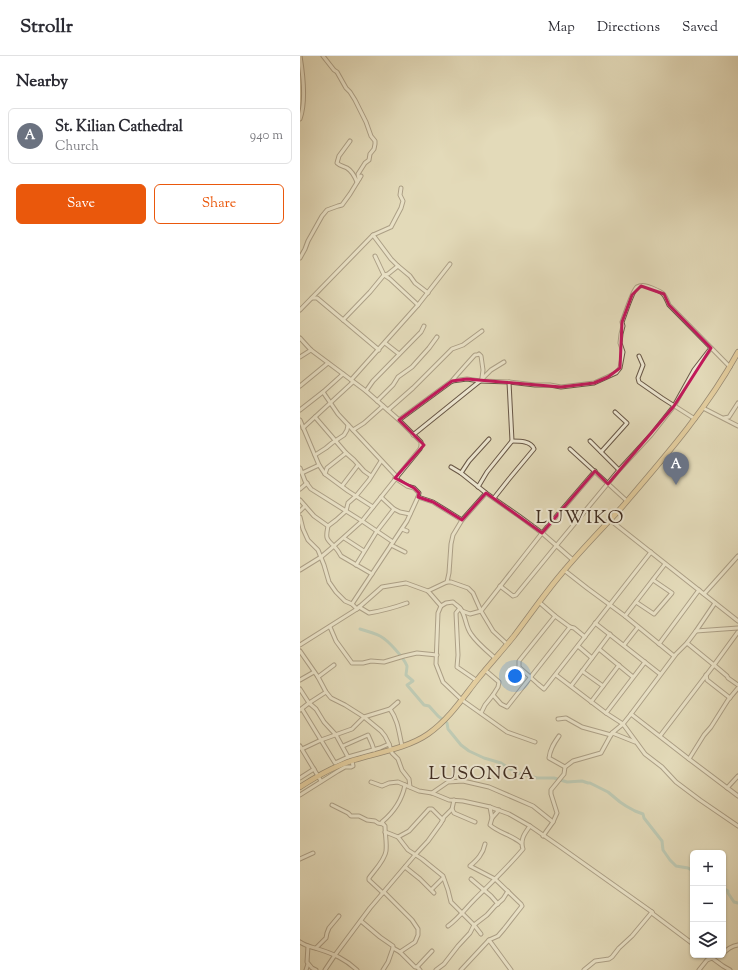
<!DOCTYPE html>
<html lang="en">
<head>
<meta charset="utf-8">
<style>
	:root { --surface:#fff; --page:#f2f2f3; --text:#2b2b33; --muted:#7c7c81; --line:#e1e1e2; --accent:#ea580c }
	body { margin:0; font-family:"Sorts Mill Goudy",serif; background:var(--page); color:var(--text) }
	.controls { position:absolute; right:12px; bottom:12px; display:grid; overflow:hidden; border-radius:6px; box-shadow:0 1px 3px #0004 }
	.controls button { width:36px; height:36px; display:grid; place-items:center; padding:0; border:0; border-bottom:1px solid var(--line); background:var(--surface); color:var(--text); font:20px sans-serif }
	.you { position:absolute; left:215px; top:620px; width:14px; height:14px; margin:-10px; border:3px solid #fff; border-radius:50%; background:#1a73e8; box-shadow:0 0 0 6px #1a73e833 }
	.badge { display:grid; place-items:center; width:26px; height:26px; border-radius:50%; background:var(--accent); color:#fff; font-size:13px; font-weight:700 }
	.pin { position:absolute; translate:-50% -33px; filter:drop-shadow(0 1px 2px #0008) }
	.pin::after { content:''; position:absolute; top:21px; width:14px; height:12px; background:inherit; clip-path:polygon(0 0,100% 0,50% 100%) }
	.list { margin:0; padding:0; list-style:none }
	h2 { display:flex; justify-content:space-between; align-items:center; height:52px; margin:0; padding:0 16px; font-size:17px }
	h2 small { font-size:13px; font-weight:400; color:var(--muted) }
	.list li { display:grid; grid-template-columns:26px 1fr auto; gap:12px; align-items:center; box-sizing:border-box; height:56px; margin:0 8px 8px; padding:0 8px; border:1px solid var(--line); border-radius:6px }
	.list b { display:block; font-size:15px; white-space:nowrap }
	.list p { margin:0; font-size:13px; white-space:nowrap; color:var(--muted) }
	.list em { font-size:13px; font-style:normal; color:var(--muted) }
	.actions { display:flex; gap:8px; padding:12px 16px }
	.actions a { flex:1; padding:9px 0; border:1px solid var(--accent); border-radius:6px; text-align:center; font-size:14px; color:var(--accent) }
	.actions .main { background:var(--accent); color:#fff }
	.icon { flex:none; width:22px; height:22px; fill:none; stroke:currentColor; stroke-width:2; stroke-linecap:round; stroke-linejoin:round }
	.map { position:relative; flex:none; width:438px; height:914px; overflow:hidden }
	header { display:flex; align-items:center; gap:24px; box-sizing:border-box; height:56px; padding:0 20px; background:var(--surface); border-bottom:1px solid var(--line) }
	header strong { font-size:19px }
	nav { display:flex; gap:22px; margin-inline-start:auto; font-size:14px }
	main { display:flex }
	aside { flex:1; background:var(--surface) }
	.map>svg:first-child { display:block }
</style>
</head>
<body>
<header>
<strong>Strollr</strong>
<nav><a>Map</a><a>Directions</a><a>Saved</a></nav>
</header>
<main>
<aside>
<h2>Nearby<small></small></h2>
<ul class="list">
<li><span class="badge" style="background:#6b7280">A</span><div><b>St. Kilian Cathedral</b><p>Church</p></div><em>940 m</em></li>
</ul>
<div class="actions"><a class="main">Save</a><a>Share</a></div>
</aside>
<div class="map">
<svg width="438" height="914" viewBox="0 0 438 914">
	<rect width="100%" height="100%" fill="#e3dab9"/>
	<filter id="stains"><feTurbulence type="fractalNoise" baseFrequency=".005" numOctaves="4"/><feColorMatrix values="0 0 0 0 .2 0 0 0 0 .09 0 0 0 0 .02 0 0 0 .5 -.17"/></filter>
	<radialGradient id="worn" r=".72"><stop offset=".6" stop-color="#630" stop-opacity="0"/><stop offset="1" stop-color="#630" stop-opacity=".3"/></radialGradient>
	<g fill="none" stroke-linecap="round" stroke-linejoin="round">
		<g stroke="#95bab1" stroke-width="3">
			<path d="M60,573C67,575 74,577 80,580C88,584 104,602 107,610C107,613 106,617 106,619L113,625L107,629L124,649L129,650L138,660L142,663"/>
			<path d="M147,667L148,673L161,689L169,695L184,702L201,707L207,711L215,716L237,722H254L267,726L282,725L288,727H290L308,736L320,746L326,750L335,755L343,758L344,762L362,785L363,794L370,804L376,810L388,812L393,815"/>
			<path d="M423,832L428,835V837L434,846L438,847"/>
		</g>
		<defs>
			<g id="minor">
				<path d="M23,0L34,14L37,16L46,32L50,36L55,44L66,66L71,80L75,85V88L74,93L70,98L69,104L65,107L58,118L59,123"/>
				<path d="M0,63C6,46 3,18 0,0"/>
				<path d="M50,85L39,100L37,107C40,110 43,110 47,112C52,115 55,121 57,126"/>
				<path d="M73,179L91,203L98,210L110,220L115,227L128,237"/>
				<path d="M75,200L84,219L90,223L118,249"/>
				<path d="M0,202L5,193L8,185L22,160L27,154L38,150L42,149L50,138L61,120"/>
				<path d="M12,242H17L79,294"/>
				<path d="M0,254L73,179L91,171L101,152L103,145L100,139L101,132"/>
				<path d="M43,264L70,236L84,219L88,218L98,210"/>
				<path d="M0,282L11,294L66,335L99,364L121,386V390L120,393L97,421L62,465L34,490L38,495L41,500L72,518"/>
				<path d="M85,287L99,298"/>
				<path d="M339,300L343,309L338,322L339,326L362,342L395,363"/>
				<path d="M0,301L11,294"/>
				<path d="M51,324L118,249L150,208"/>
				<path d="M152,325C154,322 173,301 175,299C176,299 178,299 179,298L181,300L183,314L182,322"/>
				<path d="M0,330L28,307"/>
				<path d="M66,335L73,325L121,276L124,270"/>
				<path d="M23,336L38,358L97,421"/>
				<path d="M77,345L93,329L98,321L112,311L129,292L137,281"/>
				<path d="M403,352L438,370"/>
				<path d="M0,354L23,336L43,318"/>
				<path d="M88,354L113,332L152,293L163,289L182,275"/>
				<path d="M15,361L46,397L27,412L25,418"/>
				<path d="M424,362L429,361L438,347"/>
				<path d="M0,364L19,409L25,418L48,435L73,451"/>
				<path d="M99,364L152,325L167,323L180,325L209,326L235,329H250L261,331L294,327L316,317L320,312L323,296L320,287L321,278L323,270L322,266C325,259 332,235 337,231C342,228 347,230 352,232C364,237 364,237 369,249L430,311"/>
				<path d="M3,372L53,326"/>
				<path d="M53,374L64,367L83,350"/>
				<path d="M113,379L180,325L191,314L204,306"/>
				<path d="M290,385L319,414"/>
				<path d="M270,393L327,445"/>
				<path d="M301,396L327,367L315,356"/>
				<path d="M46,397L54,404L64,415L71,420"/>
				<path d="M15,399L26,392L32,387L44,379L47,374L48,369"/>
				<path d="M151,411L161,417L186,437L219,460L242,477L273,504"/>
				<path d="M0,412L5,425L11,433L62,465L93,486"/>
				<path d="M2,417L19,409"/>
				<path d="M161,417L169,405L189,383"/>
				<path d="M42,430L58,409"/>
				<path d="M178,431L187,416L212,385L209,326"/>
				<path d="M0,433L7,427"/>
				<path d="M118,441L133,446L162,464"/>
				<path d="M194,442L209,423L234,393C231,385 220,385 212,385"/>
				<path d="M0,444L14,460L28,470C26,481 25,482 34,490L21,501L0,514"/>
				<path d="M94,453L100,456L110,458"/>
				<path d="M0,455L5,450"/>
				<path d="M0,461L3,473L8,484L18,494L24,509L29,526L36,536L45,545L52,548L57,553"/>
				<path d="M310,464L438,565"/>
				<path d="M28,470L36,464L46,455L48,447L56,440L69,424L81,405"/>
				<path d="M102,473L107,475"/>
				<path d="M44,482L64,495"/>
				<path d="M91,489L105,496"/>
				<path d="M56,509L77,475L94,453L81,441"/>
				<path d="M264,514L287,532L325,560L374,600"/>
				<path d="M147,526H151L168,532L173,537L181,555L193,575L207,588"/>
				<path d="M200,530L213,540L216,539L256,490L319,414L351,379L374,350L394,314L411,292"/>
				<path d="M128,535L147,526L149,517L151,488L153,479L162,464L186,437"/>
				<path d="M404,538L438,500"/>
				<path d="M239,546L255,560L270,571L274,572L285,581"/>
				<path d="M336,546L354,558L372,537L353,524"/>
				<path d="M52,548L107,465L118,441L119,437L114,432L107,430L95,422"/>
				<path d="M59,551L69,557C81,555 96,551 107,547"/>
				<path d="M160,552L156,557L158,599L157,611L176,624"/>
				<path d="M162,555L170,558L181,555L242,477L295,415"/>
				<path d="M255,560L219,605V611L238,628L244,633L351,496"/>
				<path d="M325,560L365,508"/>
				<path d="M295,567L360,618"/>
				<path d="M30,571L36,585L52,607H63L71,605L84,606L104,600L117,597L137,599"/>
				<path d="M396,575L438,572"/>
				<path d="M438,576L414,609L427,620L428,622L438,629"/>
				<path d="M359,588L399,534"/>
				<path d="M0,589L57,553L82,531L106,527L128,535L141,550"/>
				<path d="M324,589L338,571"/>
				<path d="M278,590L292,602"/>
				<path d="M299,593L333,621"/>
				<path d="M0,595L18,621L26,636L31,642L45,649L64,661L81,675L85,680L89,688L92,697L98,703L102,714L109,723L110,731"/>
				<path d="M195,602C187,595 177,587 171,578C165,570 166,559 160,552C158,550 155,548 153,546L146,547L141,550L138,557L136,608L143,626L162,644L207,676L235,686"/>
				<path d="M185,614L199,626L198,631L193,639"/>
				<path d="M282,615L303,630"/>
				<path d="M256,619L306,657L323,668L345,698L362,711L376,726L400,744L438,770"/>
				<path d="M406,619L407,624L430,642"/>
				<path d="M18,621L34,609"/>
				<path d="M0,624L14,616"/>
				<path d="M271,630L310,578"/>
				<path d="M0,633L9,647L16,653L24,666L36,679L48,701"/>
				<path d="M291,646L319,609"/>
				<path d="M2,653L35,707L48,701L80,692L89,688"/>
				<path d="M90,653C98,664 99,677 102,690"/>
				<path d="M0,654L9,647L26,636"/>
				<path d="M181,657L185,649L193,639L201,648L207,651L270,571"/>
				<path d="M306,657L345,606"/>
				<path d="M331,658L389,703L438,740"/>
				<path d="M258,663L266,662L282,671L311,679"/>
				<path d="M312,677L315,678L335,686"/>
				<path d="M360,680L414,609L387,587"/>
				<path d="M0,690L21,725"/>
				<path d="M43,690L68,679L72,688L74,694"/>
				<path d="M2,693L21,684L52,673L64,661L90,653L98,646"/>
				<path d="M389,703L404,679L411,671L428,644L438,632"/>
				<path d="M265,711L273,705L301,697L312,677L323,668L331,658L376,598L387,587L396,575L415,547"/>
				<path d="M0,722L14,713"/>
				<path d="M71,726L82,730L89,727L98,726L119,735L132,737L149,744L163,745L190,751L209,758L230,770L259,790L352,856L353,858L393,888"/>
				<path d="M427,732L438,720"/>
				<path d="M132,737L148,726L163,725L189,731L233,750L253,766"/>
				<path d="M0,739L38,715L45,711H51L53,710L52,705"/>
				<path d="M154,744L152,753L154,757L175,766"/>
				<path d="M32,749L48,757L51,760H59L67,764L75,765L78,767L83,768L85,770C85,778 87,787 86,795C85,804 74,815 69,822V824L83,837"/>
				<path d="M190,751L192,762L190,769C199,777 212,779 221,787"/>
				<path d="M192,762L199,754"/>
				<path d="M83,768L82,766C94,756 102,744 105,729"/>
				<path d="M85,776L88,777L98,781L108,794L122,803L143,820L148,834L151,846L174,869L181,878"/>
				<path d="M243,780L253,766L257,757L251,738V734L264,718L265,711L249,702C250,693 254,687 259,680"/>
				<path d="M98,781L109,775L129,753H132L143,764"/>
				<path d="M0,803L13,797"/>
				<path d="M105,811L120,823L134,837"/>
				<path d="M171,823L191,840L198,848"/>
				<path d="M132,833L143,822"/>
				<path d="M84,836L112,864L118,873V879L115,886L100,896"/>
				<path d="M61,865L80,881L93,890V892L100,896L115,911H117"/>
				<path d="M148,870C158,863 166,852 175,843C191,827 208,811 223,793C220,784 224,778 230,770"/>
				<path d="M189,884L211,914"/>
				<path d="M0,886C5,890 12,891 18,893C34,898 45,903 57,914"/>
				<path d="M8,890L7,906L12,912L16,914"/>
				<path d="M16,892L26,882L27,877L29,872L39,860"/>
				<path d="M423,898C427,893 432,890 438,889"/>
				<path d="M408,899L423,910L430,914"/>
				<path d="M6,914L8,908"/>
				<path d="M25,914L35,899L70,852L115,799L128,785L141,767L144,761L152,753"/>
				<path d="M83,914L88,906L93,892"/>
				<path d="M120,914L117,911L132,895"/>
				<path d="M136,914L144,908L158,890L170,877L174,869L187,859L195,850L203,843L208,835"/>
				<path d="M161,914L189,884L198,880L204,873L222,850L221,848L195,823L170,810C177,804 183,798 185,788"/>
				<path d="M284,914L295,905L309,903L312,901L319,892L332,880L352,856"/>
				<path d="M399,914L407,904L412,902"/>
			</g>
			<path id="major" d="M0,731C17,720 34,710 54,704C77,697 108,692 128,678C149,663 162,643 177,624C189,609 202,595 214,580C230,559 245,537 262,517C281,494 302,473 322,451C364,402 407,353 438,296"/>
		</defs>
		<use href="#minor" stroke="#695847" stroke-width="5"/>
		<use href="#major" stroke="#402d21" stroke-width="6"/>
		<use href="#minor" stroke="#ede7d2" stroke-width="3"/>
		<use href="#major" stroke="#e2bd7c" stroke-width="4.5"/>
	</g>
	<path d="M0 0H438V914H0ZM341,230L364,238L369,249L411,292L374,350L308,428L295,415L242,477L186,437L162,464L133,446L118,441L119,437L114,432L95,422L124,389L99,364L152,325L167,323L261,331L294,327L308,321L320,312L322,266L332,239Z" fill="#e3dab9" fill-opacity=".55" fill-rule="evenodd"/>
	<path fill="none" stroke="#c2185b" stroke-width="3" stroke-linejoin="round" d="M341,230L364,238L369,249L411,292L374,350L308,428L295,415L242,477L186,437L162,464L133,446L118,441L119,437L114,432L95,422L124,389L99,364L152,325L167,323L261,331L294,327L308,321L320,312L322,266L332,239Z"/>
	<g text-anchor="middle" dominant-baseline="central" stroke-width="4" stroke-linejoin="round" paint-order="stroke">
		<g font-size="19" letter-spacing="1" fill="#402d21" stroke="#ede7d2">
			<text x="280" y="462">LUWIKO</text>
			<text x="182" y="718">LUSONGA</text>
		</g>
	</g>
	<rect width="100%" height="100%" filter="url(#stains)"/>
	<rect width="100%" height="100%" fill="url(#worn)"/>
</svg>
<div class="controls">
<button>+</button>
<button>−</button>
<button><svg class="icon" aria-label="layers" viewBox="0 0 24 24"><path d="M12 4l9 5-9 5-9-5zM3 14l9 5 9-5"/></svg></button>
</div>
<div class="you"></div>
<div class="pin badge" style="left:376px;top:429px;background:#6b7280">A</div>
</div>
</main>
</body>
</html>
